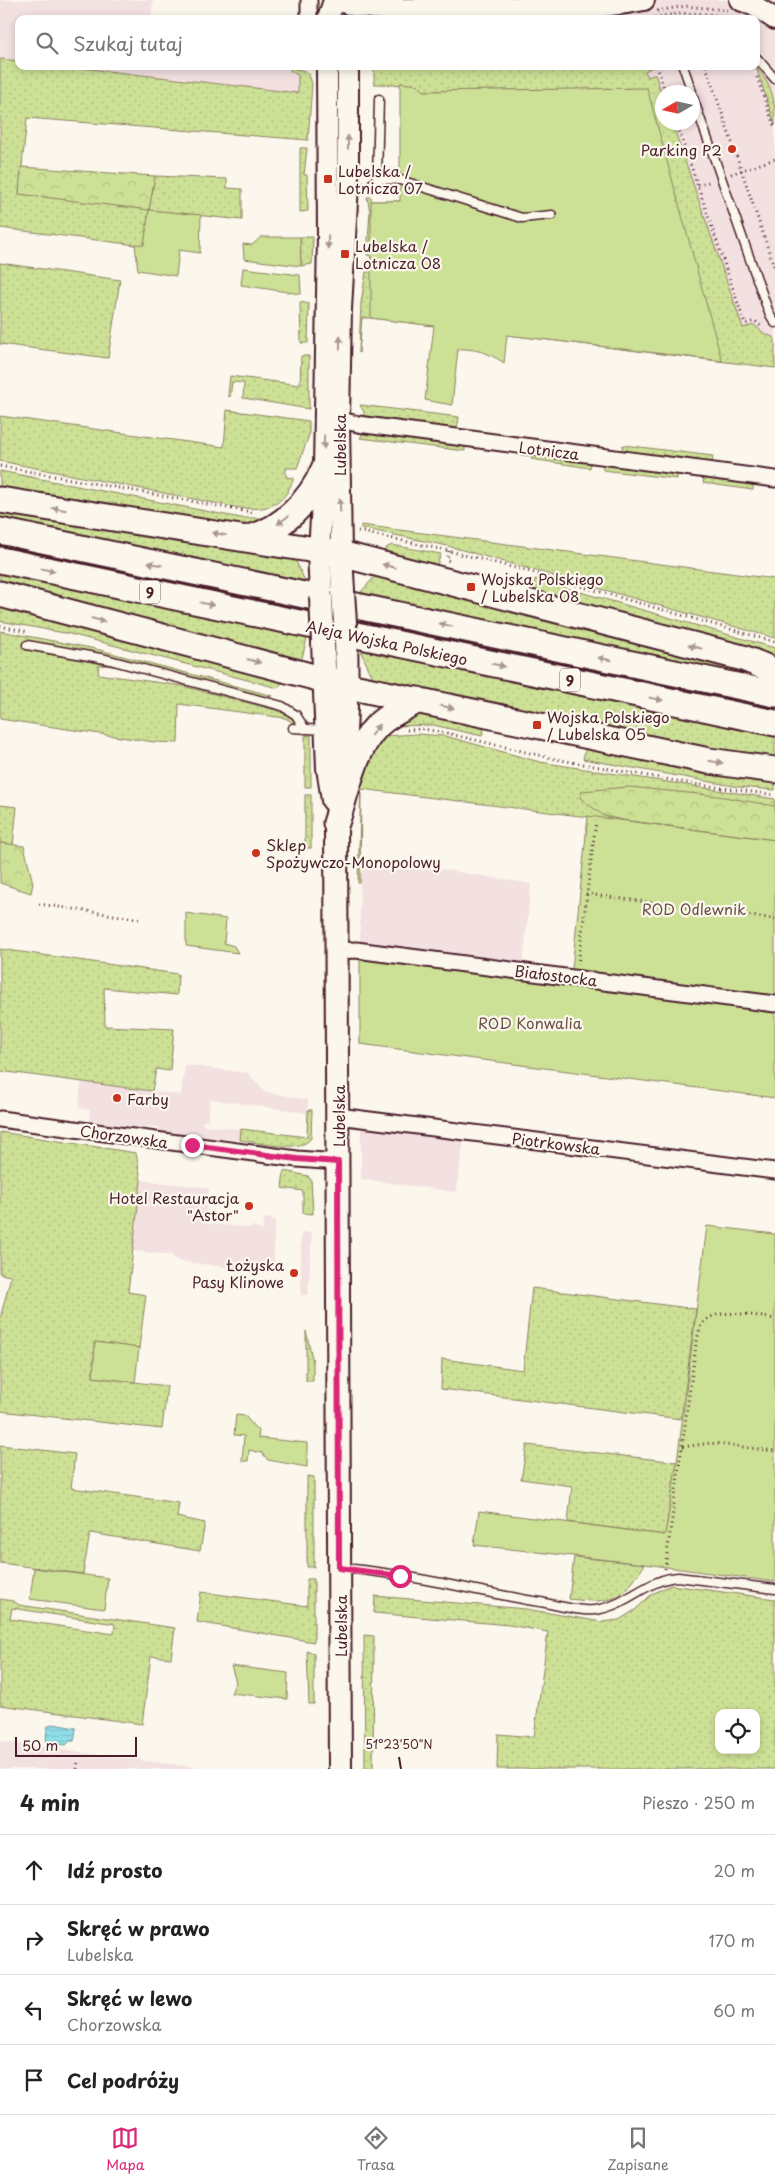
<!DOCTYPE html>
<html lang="pl">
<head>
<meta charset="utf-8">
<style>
	:root { --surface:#fff; --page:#f2f2f2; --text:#222; --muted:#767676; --line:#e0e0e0; --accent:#db2777 }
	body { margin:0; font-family:"Playpen Sans",sans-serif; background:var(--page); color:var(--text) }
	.controls { position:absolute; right:15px; bottom:15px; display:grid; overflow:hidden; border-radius:10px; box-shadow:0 2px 8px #0003 }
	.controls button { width:45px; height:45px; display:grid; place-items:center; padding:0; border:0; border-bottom:1px solid var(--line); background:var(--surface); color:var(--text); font:25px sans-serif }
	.compass { position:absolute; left:655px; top:85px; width:45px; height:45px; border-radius:50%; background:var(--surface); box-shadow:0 2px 8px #0003; rotate:261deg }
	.scale { position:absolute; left:15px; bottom:12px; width:122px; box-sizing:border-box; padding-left:5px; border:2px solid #4a1f2b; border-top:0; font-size:14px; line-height:18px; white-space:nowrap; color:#4a1f2b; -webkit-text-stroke:4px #fbf7ec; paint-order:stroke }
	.stop { position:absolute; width:15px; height:15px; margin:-11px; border:4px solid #db2777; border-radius:50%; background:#fff }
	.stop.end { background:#db2777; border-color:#fff; box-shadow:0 1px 5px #0008 }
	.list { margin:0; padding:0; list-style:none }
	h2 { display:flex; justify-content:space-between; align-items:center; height:65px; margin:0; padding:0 20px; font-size:21px }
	h2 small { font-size:16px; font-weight:400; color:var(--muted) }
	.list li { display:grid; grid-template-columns:32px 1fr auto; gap:15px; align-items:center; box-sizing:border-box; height:70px; padding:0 20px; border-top:1px solid var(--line) }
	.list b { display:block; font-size:19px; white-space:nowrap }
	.list p { margin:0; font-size:16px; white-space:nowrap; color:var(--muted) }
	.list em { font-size:16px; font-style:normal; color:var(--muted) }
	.icon { flex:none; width:28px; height:28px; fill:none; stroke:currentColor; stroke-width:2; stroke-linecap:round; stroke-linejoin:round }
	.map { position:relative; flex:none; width:775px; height:1769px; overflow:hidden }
	.search { position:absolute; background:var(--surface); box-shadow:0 2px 8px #0003; left:15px; right:15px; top:15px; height:55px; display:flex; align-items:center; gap:12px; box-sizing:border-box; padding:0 18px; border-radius:10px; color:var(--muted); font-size:19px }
	.sheet { height:345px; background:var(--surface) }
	nav { display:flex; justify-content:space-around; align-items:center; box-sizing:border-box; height:70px; border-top:1px solid var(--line); background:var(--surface); font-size:14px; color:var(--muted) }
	nav a { display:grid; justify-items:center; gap:2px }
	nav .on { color:var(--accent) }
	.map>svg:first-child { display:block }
</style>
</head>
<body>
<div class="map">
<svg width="775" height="1769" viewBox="0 0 775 1769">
	<defs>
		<pattern id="grass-dots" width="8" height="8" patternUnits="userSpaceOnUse" patternTransform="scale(1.25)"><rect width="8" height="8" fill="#cde196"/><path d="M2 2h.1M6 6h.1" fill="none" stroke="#b2c181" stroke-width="1.8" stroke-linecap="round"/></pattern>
		<pattern id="forest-crowns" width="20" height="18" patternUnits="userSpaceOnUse" patternTransform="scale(1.25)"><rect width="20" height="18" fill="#cde196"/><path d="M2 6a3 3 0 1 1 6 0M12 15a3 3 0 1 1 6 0" fill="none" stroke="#b2c181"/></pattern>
		<pattern id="water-rules" width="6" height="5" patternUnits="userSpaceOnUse" patternTransform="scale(1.25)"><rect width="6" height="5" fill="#8edfe8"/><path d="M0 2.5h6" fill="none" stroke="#7cbfc7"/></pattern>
	</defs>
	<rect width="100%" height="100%" fill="#fbf7ec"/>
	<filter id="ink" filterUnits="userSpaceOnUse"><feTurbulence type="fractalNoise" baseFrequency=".02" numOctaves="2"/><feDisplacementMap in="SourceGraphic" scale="10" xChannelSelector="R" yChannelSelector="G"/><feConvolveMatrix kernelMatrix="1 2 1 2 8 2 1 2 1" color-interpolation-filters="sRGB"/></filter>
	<g filter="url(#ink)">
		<g fill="#f3e0e1" fill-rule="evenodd">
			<path d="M0,0H153L151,19H19V61L0,59Z"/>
			<path d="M571,0H775V368L749,365L702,289L647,88L628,89L572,66H756V19H571ZM662,92H692V122H662Z"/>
			<path d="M64,66H291V71L298,75V93Z"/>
			<path d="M360,861L415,865L531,884L523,963L360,942Z"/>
			<path d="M185,1065L248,1073L265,1092L308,1100L307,1113L210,1099L208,1119L202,1122L203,1125L241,1129L240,1140L159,1131V1127L146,1126L144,1130L89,1123L90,1110L79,1108L81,1082L181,1095Z"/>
			<path d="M364,1128L464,1139L456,1192L361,1179V1130Z"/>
			<path d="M141,1180L209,1188L204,1223L250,1228L253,1226L263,1231L264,1218L276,1220L274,1234V1273L178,1261L171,1255L133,1251Z"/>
			<path d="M301,1233H312L308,1295H301Z"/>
			<path d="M0,1741L39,1747L209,1769H0Z"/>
		</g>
		<g fill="url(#grass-dots)" stroke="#8c8060" fill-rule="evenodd">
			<path d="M0,59L19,61V66H64L298,93V75L290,71L291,68L305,71L309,74L312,84L308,140L27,118L19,194L149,209L155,176L227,179V188L242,189V220L149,210L144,246L0,228Z"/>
			<path d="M374,66H654L645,71L648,77L655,74L662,95V122L672,123L743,328L754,325L765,334L775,338V368L371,318H362L359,353L361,303L366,272H369L371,256L367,255L370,211L367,197H371V201H400L378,309L633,89L424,91L418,85L374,84Z"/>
			<path d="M756,67C773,88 775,98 775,125Z"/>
			<path d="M300,148H307L304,175H307L308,211L300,212Z"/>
			<path d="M300,237H313L312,264L301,266Z"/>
			<path d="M0,263L120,280L108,358L0,344Z"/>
			<path d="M300,302L309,304L308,343H301Z"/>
			<path d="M301,356H309V409L243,398L244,383L232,382L230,397L228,396L230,376L300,385Z"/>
			<path d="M360,405L459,417L457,429L364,418V412Z"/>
			<path d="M227,410L309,421V435L297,468H286V477L294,478C283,507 269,510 240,508L0,461V416L224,447Z"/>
			<path d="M363,433L465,445V451L360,438Z"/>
			<path d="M623,445L713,456L712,463L622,452Z"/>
			<path d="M532,455L591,462L590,468L531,459Z"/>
			<path d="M603,463L677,473V479L603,470Z"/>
			<path d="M0,471L241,518H267L253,527L0,489Z"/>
			<path d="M704,477L753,483V490L703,483Z"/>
			<path d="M0,511L293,555L306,583L0,521Z"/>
			<path d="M361,525L775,579V638L448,546L361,528Z"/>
			<path d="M0,541L306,607V614L0,549Z"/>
			<path d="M392,545L441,554L437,565L384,555L386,548Z"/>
			<path d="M0,571L279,630V633L307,638L301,662L0,585Z"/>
			<path d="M378,573L775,678V683L359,594Z"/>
			<path d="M535,579L775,648V655L568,603L533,589Z"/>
			<path d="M0,605L283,681L278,688L70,634L0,621Z"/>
			<path d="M360,618L775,704V712L360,626Z"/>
			<path d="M0,631L96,649L273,696L263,697L96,652L26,642L25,650L113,666L99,665L98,674L183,686L275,710L291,716L296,724L285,718L179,704L178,743L154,742L0,719Z"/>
			<path d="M360,650L389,657L390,653L775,734V760L727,754L374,680Z"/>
			<path d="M428,714L448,717L484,729L482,736L433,725L394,726L411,715Z"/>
			<path d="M417,734L445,736L540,762L775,799V840L361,789L360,883H358L361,782H363L374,750L384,736Z"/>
			<path d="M311,735V787H305V736Z"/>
			<path d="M586,747L775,778V790L739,787L583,759Z"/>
			<rect x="305" y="795" width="6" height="53"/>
			<path d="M0,805L17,807L13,845L0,843Z"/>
			<path d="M0,949L178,974L177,995L104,988L105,1026L174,1029L170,1071L156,1069L152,1091L0,1071Z"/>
			<path d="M308,1110H312L311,1138C301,1154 257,1142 240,1140L241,1129L307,1137Z"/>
			<path d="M0,1132L136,1153L141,1180L128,1292L146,1295L139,1348L95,1342L93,1377L167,1386L162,1429L0,1411V1319L11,1276L0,1274Z"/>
			<path d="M284,1171L308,1176L311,1180L313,1214L303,1213V1191L282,1188Z"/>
			<path d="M532,1288L696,1309L681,1419L441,1389L442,1359L523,1370Z"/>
			<path d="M306,1331L313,1362V1381H306Z"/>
			<path d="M0,1445L75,1454L71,1488L179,1503L177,1517L205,1523L200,1551L90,1533L83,1574L0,1563Z"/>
			<path d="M527,1445L677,1462L665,1535L568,1522L572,1486L521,1479Z"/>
			<path d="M307,1476L314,1477V1567H307Z"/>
			<path d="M574,1557L645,1564C621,1602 613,1604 569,1599Z"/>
			<path d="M307,1579H314V1642L197,1622L201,1592L307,1606Z"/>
			<path d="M671,1585L775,1599V1769H497L498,1734L534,1737L548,1632L509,1625L374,1613L375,1596L526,1609L602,1622L619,1620L635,1610L652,1594ZM719,1713H756V1750H719Z"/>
			<path d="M0,1599L13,1601L19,1605L175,1628L171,1658L151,1656L142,1724L0,1705ZM12,1608L115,1624L114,1634L10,1619Z"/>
			<path d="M364,1635L374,1636L373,1769H365Z"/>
		</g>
		<g fill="url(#forest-crowns)" stroke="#8c8060">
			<path d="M21,167L155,176L149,210L19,194Z"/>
			<path d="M629,787L718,796L775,806V840L623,820L604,816L580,798L582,791Z"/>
			<path d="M0,843L24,846L33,883L31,893L0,883Z"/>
		</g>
		<g fill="#cde196" stroke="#8c8060">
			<path d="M400,83L418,85L424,91L647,88L722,361L507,335L504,363C490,353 474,348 458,349L452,405L425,400L434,326L371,318V201H400Z"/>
			<path d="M149,210L201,215L200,253L179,250L176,276L138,270L135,244L144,245Z"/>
			<path d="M261,237H300L301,266L244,259L243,244L252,245Z"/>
			<path d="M243,268L300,275L301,294L241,285Z"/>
			<path d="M588,816L775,840V997L572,969Z"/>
			<path d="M186,913L226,919L224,943L234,946L238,953L186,946Z"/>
			<path d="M360,957L775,1011V1098L360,1044Z"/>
			<path d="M707,1226L775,1234V1582L645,1564L474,1545L479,1511L665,1535L677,1462Z"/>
			<path d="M95,1342L139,1348L135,1382L93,1377Z"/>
			<path d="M236,1415L245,1416L255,1428L259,1430L258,1438L307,1443V1467L268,1460L262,1453L249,1450L248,1461H242L244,1436L234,1435Z"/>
			<path d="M34,1568L108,1578L104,1609L30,1599Z"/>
			<path d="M307,1651L314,1654V1704H309Z"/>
			<path d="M231,1666L288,1673L287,1699L231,1693L236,1682Z"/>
		</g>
		<path fill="url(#water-rules)" stroke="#73929c" d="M53,1724L76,1728L74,1741H70L66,1745L46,1743L47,1727Z"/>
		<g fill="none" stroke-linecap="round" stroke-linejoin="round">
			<defs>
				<g id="service">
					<path d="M495,16L510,19"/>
					<path d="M573,19L601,15"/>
					<path d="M756,57L775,79"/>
					<path d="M683,66L692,92"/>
					<path d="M692,95L769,313L775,323"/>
					<path d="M377,179L400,180L522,218L552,215"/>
					<path d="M349,190L369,187L377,179L379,99"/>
					<path d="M27,645L106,659L282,706L296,715L305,729"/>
					<path d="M293,728L323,730"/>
					<path d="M341,1568C406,1573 470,1590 534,1601C550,1603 578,1612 594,1610C626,1607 646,1579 678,1577L775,1589"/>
				</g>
				<g id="minor">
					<path d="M309,0V19"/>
					<path d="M331,418L358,424L775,479"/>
					<path d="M337,951L356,950L775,1004"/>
					<path d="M338,1116L775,1171"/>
					<path d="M0,1119L297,1159L338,1162"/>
				</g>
				<g id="tertiary">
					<path d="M340,0C359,15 438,7 465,7C525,7 584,12 644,0"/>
					<path d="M740,0L753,5L775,19"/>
					<path d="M328,19L334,0"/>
					<path d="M319,551L324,469L328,236L327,66"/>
					<path d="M341,554L339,421L341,309L348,184V66"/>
				</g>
				<g id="secondary">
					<path d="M319,551L321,597"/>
					<path d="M341,554L343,591"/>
					<path d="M323,642L328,768L333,800"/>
					<path d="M340,1769L336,823C345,761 348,702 346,640"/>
				</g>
				<g id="primary">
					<path d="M0,500L341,554L743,658L775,671"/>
					<path d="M0,531L775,694"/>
					<path d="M248,538C281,531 311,500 324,469"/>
					<path d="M0,560L775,723"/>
					<path d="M0,594L348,686L709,761L775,770"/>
					<path d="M336,823C347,791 354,749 378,725C389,714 405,708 418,700"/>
				</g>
			</defs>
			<use href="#service" stroke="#4a1f2b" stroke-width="11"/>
			<use href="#minor" stroke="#4a1f2b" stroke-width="19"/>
			<use href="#tertiary" stroke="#4a1f2b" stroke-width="24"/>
			<use href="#secondary" stroke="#4a1f2b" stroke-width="26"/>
			<use href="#primary" stroke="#4a1f2b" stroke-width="29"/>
			<g stroke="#4a1f2b" stroke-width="3" stroke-dasharray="1 4" stroke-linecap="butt">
				<path d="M657,11L685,6L727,10"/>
				<path d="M650,19C674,12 709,11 734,19"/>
				<path d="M657,66L665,92"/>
				<path d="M706,66L775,269"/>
				<path d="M757,77L775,129"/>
				<path d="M676,122L745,324L755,321L763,328"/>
				<path d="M731,174L775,159"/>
				<path d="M698,186L711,181"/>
				<path d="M0,466L255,513"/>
				<path d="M358,531L449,551L531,572L775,642"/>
				<path d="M449,551L447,560L450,561"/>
				<path d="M0,626L29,632"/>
				<path d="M407,730L423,729L446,733L555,759L693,784L775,795"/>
				<path d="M586,894L775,919"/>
				<path d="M39,904L141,919"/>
				<path d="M578,965L596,821"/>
				<path d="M683,1447L710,1443L775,1451"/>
				<path d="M665,1569L696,1345C698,1339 698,1332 701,1326C712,1305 756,1316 775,1319"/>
				<path d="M77,1769L78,1760"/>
			</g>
			<use href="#service" stroke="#fbf7ec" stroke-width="8"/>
			<use href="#minor" stroke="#fbf7ec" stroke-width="15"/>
			<use href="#tertiary" stroke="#fbf7ec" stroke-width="20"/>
			<use href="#secondary" stroke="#fbf7ec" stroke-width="22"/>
			<use href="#primary" stroke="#fbf7ec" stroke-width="25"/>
			<defs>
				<g id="secondary-bridge">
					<path d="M343,591L346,640"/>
					<path d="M321,597L323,642"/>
				</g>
			</defs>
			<use href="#secondary-bridge" stroke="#4a1f2b" stroke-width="26" stroke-linecap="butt"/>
			<use href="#secondary-bridge" stroke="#fbf7ec" stroke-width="22"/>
		</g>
		<defs><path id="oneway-solid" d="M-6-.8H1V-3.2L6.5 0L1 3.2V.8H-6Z" transform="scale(1.25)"/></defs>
		<g fill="#ab9695">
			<use href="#oneway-solid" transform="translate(348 142) rotate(-90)"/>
			<use href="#oneway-solid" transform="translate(328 242) rotate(91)"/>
			<use href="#oneway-solid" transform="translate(340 343) rotate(-89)"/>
			<use href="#oneway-solid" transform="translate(324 442) rotate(91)"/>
			<use href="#oneway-solid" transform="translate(340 505) rotate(-92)"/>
			<use href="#oneway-solid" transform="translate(59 509) rotate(-171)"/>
			<use href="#oneway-solid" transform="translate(283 520) rotate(143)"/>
			<use href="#oneway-solid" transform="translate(219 534) rotate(-171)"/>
			<use href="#oneway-solid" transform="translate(155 564) rotate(-168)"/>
			<use href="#oneway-solid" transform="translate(389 566) rotate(-165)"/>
			<use href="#oneway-solid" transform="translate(48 570) rotate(12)"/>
			<use href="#oneway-solid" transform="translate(207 604) rotate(12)"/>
			<use href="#oneway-solid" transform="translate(98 620) rotate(15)"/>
			<use href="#oneway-solid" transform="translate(446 625) rotate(-168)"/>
			<use href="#oneway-solid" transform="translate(695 647) rotate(-166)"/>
			<use href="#oneway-solid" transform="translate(605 659) rotate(-168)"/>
			<use href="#oneway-solid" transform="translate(254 661) rotate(15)"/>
			<use href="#oneway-solid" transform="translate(498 665) rotate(12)"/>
			<use href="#oneway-solid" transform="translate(656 699) rotate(12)"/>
			<use href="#oneway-solid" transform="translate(447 707) rotate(12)"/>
			<use href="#oneway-solid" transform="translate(375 730) rotate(-52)"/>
			<use href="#oneway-solid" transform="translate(716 762) rotate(9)"/>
		</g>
	</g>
	<g fill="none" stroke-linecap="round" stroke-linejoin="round" filter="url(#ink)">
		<path stroke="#db2777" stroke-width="6" d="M192,1145L297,1159L338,1162L339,1568L400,1576"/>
	</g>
	<path fill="none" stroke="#4a1f2b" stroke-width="2" d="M399,1757L401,1769"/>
	<g fill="#c8321e" stroke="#fbf7ec" stroke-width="2">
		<circle cx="732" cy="149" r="5"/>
		<rect x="323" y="174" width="10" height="10" rx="2.5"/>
		<rect x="340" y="249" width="10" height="10" rx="2.5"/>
		<rect x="466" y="582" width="10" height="10" rx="2.5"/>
		<rect x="532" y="720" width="10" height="10" rx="2.5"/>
		<circle cx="256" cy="853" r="5"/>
		<circle cx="117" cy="1098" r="5"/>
		<circle cx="249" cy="1206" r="5"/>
		<circle cx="294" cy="1273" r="5"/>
	</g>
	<g text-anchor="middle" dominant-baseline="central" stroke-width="4.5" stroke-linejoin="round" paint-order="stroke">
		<g fill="#fbf7ec" stroke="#7f6065" stroke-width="1">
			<rect x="140" y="580.5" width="20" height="23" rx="4"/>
			<rect x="560" y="668.5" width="20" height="23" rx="4"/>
		</g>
		<g font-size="14" font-weight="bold" fill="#4a1f2b">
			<text x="150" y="592">9</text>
			<text x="570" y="680">9</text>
		</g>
		<g font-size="15" fill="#4a1f2b" stroke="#fbf7ec" text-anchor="start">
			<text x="722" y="149" text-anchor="end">Parking P2</text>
			<text x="338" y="170">Lubelska /<tspan x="338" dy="17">Lotnicza 07</tspan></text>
			<text x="355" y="245">Lubelska /<tspan x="355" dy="17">Lotnicza 08</tspan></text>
			<text x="481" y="578">Wojska Polskiego<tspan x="481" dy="17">/ Lubelska 08</tspan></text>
			<text x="547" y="716">Wojska Polskiego<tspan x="547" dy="17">/ Lubelska 05</tspan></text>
			<text x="266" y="844">Sklep<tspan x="266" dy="17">Spożywczo-Monopolowy</tspan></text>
			<text x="127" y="1098">Farby</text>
			<text x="239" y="1197" text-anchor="end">Hotel Restauracja<tspan x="239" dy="17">"Astor"</tspan></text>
			<text x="284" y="1264" text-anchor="end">Łożyska<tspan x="284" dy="17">Pasy Klinowe</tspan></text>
		</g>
		<g font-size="15" fill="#4a1f2b" stroke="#fbf7ec">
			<text transform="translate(339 445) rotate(-90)">Lubelska</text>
			<text transform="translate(549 450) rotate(7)">Lotnicza</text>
			<text transform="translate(387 642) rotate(12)">Aleja Wojska Polskiego</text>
			<text transform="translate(556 975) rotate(7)">Białostocka</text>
			<text transform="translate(338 1116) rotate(-90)">Lubelska</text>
			<text transform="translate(124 1136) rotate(8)">Chorzowska</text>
			<text transform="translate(556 1143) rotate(7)">Piotrkowska</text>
			<text transform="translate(340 1626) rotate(-90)">Lubelska</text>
		</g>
		<g font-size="15" fill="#6b5046" stroke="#fbf7ec">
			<text x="694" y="908">ROD Odlewnik</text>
			<text x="530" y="1022">ROD Konwalia</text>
		</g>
	</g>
	<g font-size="12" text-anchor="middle" fill="#4a1f2b" stroke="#fbf7ec" stroke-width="4.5" stroke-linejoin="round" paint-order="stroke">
		<text x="399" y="1749">51°23'50"N</text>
	</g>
</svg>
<div class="controls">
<button><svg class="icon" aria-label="locate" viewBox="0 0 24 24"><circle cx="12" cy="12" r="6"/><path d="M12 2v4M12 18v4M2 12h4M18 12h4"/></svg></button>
</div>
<svg class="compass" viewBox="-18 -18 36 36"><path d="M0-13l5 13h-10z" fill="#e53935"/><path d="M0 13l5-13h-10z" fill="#767676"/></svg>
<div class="scale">50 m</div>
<div class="stop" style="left:400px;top:1576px"></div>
<div class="stop end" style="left:192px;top:1145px"></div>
<div class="search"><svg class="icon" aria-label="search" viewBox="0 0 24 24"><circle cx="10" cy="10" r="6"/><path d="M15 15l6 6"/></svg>Szukaj tutaj</div>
</div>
<section class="sheet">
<h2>4 min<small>Pieszo · 250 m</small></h2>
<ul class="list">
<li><svg class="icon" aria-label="ahead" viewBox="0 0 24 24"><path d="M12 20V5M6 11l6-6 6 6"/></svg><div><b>Idź prosto</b></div><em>20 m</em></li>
<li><svg class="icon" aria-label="right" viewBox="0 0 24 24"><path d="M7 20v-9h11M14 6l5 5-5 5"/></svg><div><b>Skręć w prawo</b><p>Lubelska</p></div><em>170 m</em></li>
<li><svg class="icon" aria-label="left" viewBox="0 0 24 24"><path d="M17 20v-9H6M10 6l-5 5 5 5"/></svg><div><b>Skręć w lewo</b><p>Chorzowska</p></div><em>60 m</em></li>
<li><svg class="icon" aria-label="arrive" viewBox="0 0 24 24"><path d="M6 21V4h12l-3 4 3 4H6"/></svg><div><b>Cel podróży</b></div></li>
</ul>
</section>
<nav>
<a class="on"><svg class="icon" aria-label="map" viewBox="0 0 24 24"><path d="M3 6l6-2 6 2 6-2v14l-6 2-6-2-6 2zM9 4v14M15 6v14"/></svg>Mapa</a>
<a><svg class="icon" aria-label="directions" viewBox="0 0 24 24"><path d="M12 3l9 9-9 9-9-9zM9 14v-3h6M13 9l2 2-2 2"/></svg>Trasa</a>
<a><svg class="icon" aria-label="saved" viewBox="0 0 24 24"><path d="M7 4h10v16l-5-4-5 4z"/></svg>Zapisane</a>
</nav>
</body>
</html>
